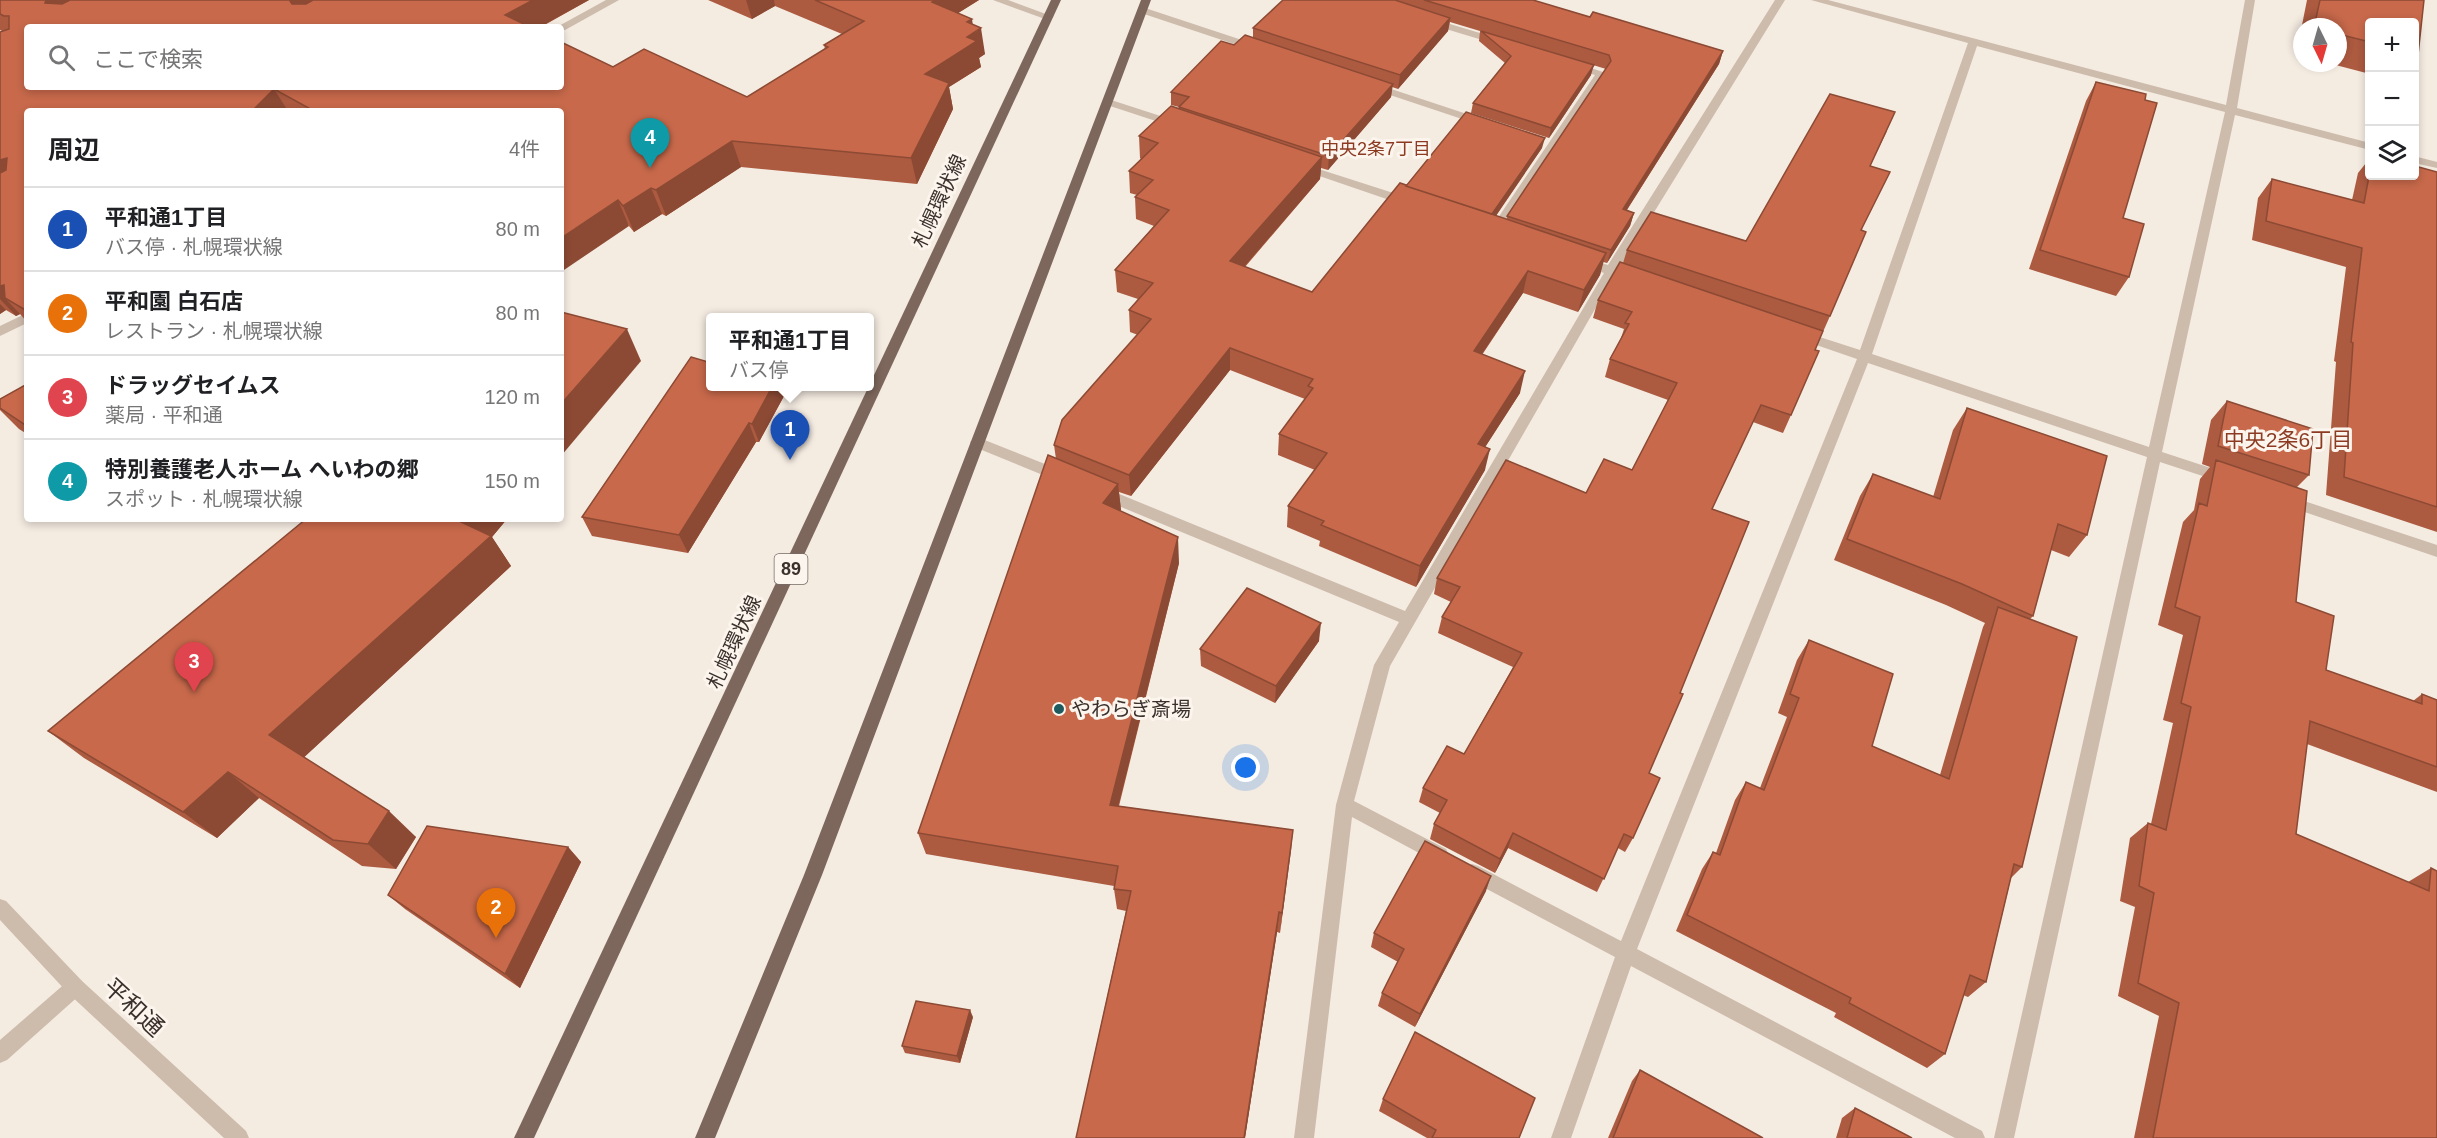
<!DOCTYPE html>
<html lang="ja">
<head>
<meta charset="utf-8">
<style>
	:root { --surface:#fff; --page:#f2f2f2; --text:#202124; --muted:#757577; --line:#e0e0e0; --accent:#1f5a5e }
	body { margin:0; font-family:Arial,"Noto Sans JP",sans-serif; background:var(--page); color:var(--text) }
	.controls { position:absolute; right:18px; top:18px; display:grid; overflow:hidden; border-radius:6px; box-shadow:0 3px 9px #0003 }
	.controls button { width:54px; height:54px; display:grid; place-items:center; padding:0; border:0; border-bottom:2px solid var(--line); background:var(--surface); color:var(--text); font:30px sans-serif }
	.compass { position:absolute; left:2293px; top:18px; width:54px; height:54px; border-radius:50%; background:var(--surface); box-shadow:0 3px 9px #0003; rotate:175deg }
	.you { position:absolute; left:1246px; top:768px; width:21px; height:21px; margin:-15px; border:4px solid #fff; border-radius:50%; background:#1a73e8; box-shadow:0 0 0 9px #1a73e833 }
	.badge { display:grid; place-items:center; width:39px; height:39px; border-radius:50%; background:var(--accent); color:#fff; font-size:20px; font-weight:700 }
	.pin { position:absolute; translate:-50% -50px; filter:drop-shadow(0 2px 3px #0008) }
	.pin::after { content:''; position:absolute; top:32px; width:21px; height:18px; background:inherit; clip-path:polygon(0 0,100% 0,50% 100%) }
	.popup { position:absolute; left:706px; top:313px; width:168px; height:78px; box-sizing:border-box; display:grid; place-content:center; border-radius:6px; background:var(--surface); filter:drop-shadow(0 2px 4px #0005); font-size:20px; white-space:nowrap; color:var(--muted) }
	.popup b { font-size:22px; color:var(--text) }
	.popup::after { content:''; position:absolute; left:50%; top:100%; margin-left:-12px; border:12px solid transparent; border-top-color:var(--surface) }
	.list { margin:0; padding:0; list-style:none }
	h2 { display:flex; justify-content:space-between; align-items:center; height:78px; margin:0; padding:0 24px; font-size:26px }
	h2 small { font-size:20px; font-weight:400; color:var(--muted) }
	.list li { display:grid; grid-template-columns:39px 1fr auto; gap:18px; align-items:center; box-sizing:border-box; height:84px; padding:0 24px; border-top:2px solid var(--line) }
	.list b { display:block; font-size:22px; white-space:nowrap }
	.list p { margin:0; font-size:20px; white-space:nowrap; color:var(--muted) }
	.list em { font-size:20px; font-style:normal; color:var(--muted) }
	.icon { flex:none; width:33px; height:33px; fill:none; stroke:currentColor; stroke-width:2; stroke-linecap:round; stroke-linejoin:round }
	.map { position:relative; flex:none; width:2437px; height:1138px; overflow:hidden }
	.search { position:absolute; background:var(--surface); box-shadow:0 3px 9px #0003; left:24px; top:24px; width:540px; height:66px; display:flex; align-items:center; gap:15px; box-sizing:border-box; padding:0 21px; border-radius:6px; color:var(--muted); font-size:22px }
	.panel { position:absolute; background:var(--surface); box-shadow:0 3px 9px #0003; left:24px; top:108px; width:540px; height:414px; border-radius:6px }
	.map>svg:first-child { display:block }
</style>
</head>
<body>
<div class="map">
<svg width="2437" height="1138" viewBox="0 0 2437 1138">
	<rect width="100%" height="100%" fill="#f4ebe1"/>
	<g fill="none" stroke-linecap="round" stroke-linejoin="round">
		<g fill="#cdbbac" fill-rule="evenodd">
			<path d="M606,0H619L565,30L561,31V27H557Z"/>
			<path d="M993,0H1008L1054,17L1045,19Z"/>
			<path d="M1775,0H1785L1619,269L1637,275L1639,278L1633,282L1614,276L1390,666L1354,801L1446,849L1449,855L1446,861L1440,863L1434,861L1352,817L1314,1138H1294L1336,805L1374,665L1399,622L1097,497L1095,493L1097,489H1107L1405,611L1604,273L1581,265L1579,262L1585,258L1608,265Z"/>
			<path d="M1811,0H1828L2226,105L2245,0H2255L2237,108L2370,143V150L2235,115L2162,452L2229,474L2231,478L2224,483L2160,462L2014,1138H1994L2147,457L1868,363L1637,949L1982,1131L1985,1138H1955L1631,966L1571,1138H1551L1615,957L1466,878L1463,872L1466,866L1472,864L1478,866L1621,941L1857,359L1796,338L1795,335L1801,331L1860,350L1968,43ZM1977,46L2225,112L2149,447L1872,354Z"/>
			<path d="M1142,7L1260,46L1261,48L1252,50L1138,12L1137,10Z"/>
			<path d="M1430,18L1503,40L1504,42L1499,45L1426,23V19Z"/>
			<path d="M1573,62L1606,73L1499,234H1491L1489,231L1595,75L1569,67L1568,65Z"/>
			<path d="M1373,83L1485,120L1487,122L1485,124H1477L1369,88V84Z"/>
			<path d="M1108,99L1179,122L1181,124L1179,126H1171L1104,104L1103,102Z"/>
			<path d="M2414,156L2437,162V168L2414,163Z"/>
			<path d="M1303,164L1412,199L1414,202L1408,206L1404,205L1299,169L1297,167Z"/>
			<path d="M27,313V323L0,336V326Z"/>
			<path d="M977,437L1065,472L1067,476L1065,480H1055L972,446L970,442Z"/>
			<path d="M2286,495L2437,545V557L2281,504L2279,500L2281,496Z"/>
			<path d="M75,978L82,981L84,987L82,993L7,1060L0,1063V1040L68,981Z"/>
		</g>
		<path fill="#cdbbac" fill-rule="evenodd" d="M0,899L6,901L82,981L246,1131L249,1138H224L68,993L0,920Z"/>
		<g fill="#7d675c" fill-rule="evenodd">
			<path d="M1051,0H1061L534,1138H514Z"/>
			<path d="M1141,0H1151L822,875L715,1138H695L804,875Z"/>
		</g>
	</g>
	<g fill="#ac5a40" fill-rule="evenodd">
		<path d="M0,0H589L541,27H27V87H561L613,67L747,97L825,49L824,45L842,34L775,6L752,19L708,0H979L958,13L972,25L985,54L979,58L981,67L949,87L953,109L917,184L741,167L666,216L662,214L634,232L629,226L561,111H27V322L20,314L16,316L6,310L0,314V32L2,31L0,30Z"/>
		<path d="M1283,0H1533L1590,17L1723,51L1719,64L1627,210L1634,213L1630,226L1607,263L1603,262L1600,275L1578,312L1523,293L1482,355L1520,393L1485,447V470L1416,587L1319,546L1320,541L1287,527L1288,506L1315,470L1278,455L1279,434L1305,399L1230,370L1131,496L1119,492L1121,510L1120,511L1179,563L1119,806L1293,830L1280,933L1277,932L1245,1138H1076L1126,911L1117,909L1114,889V886L926,854L918,833L1056,459L1054,445L1138,335L1130,332L1129,310L1138,299L1117,292L1115,270L1154,226L1136,219L1135,197L1137,195L1130,193L1129,171L1141,159L1140,158L1139,136L1179,109V107L1171,105V92L1234,45L1253,38V28ZM1450,22L1480,31L1479,41L1505,63L1473,103L1471,113L1549,138L1591,75L1528,45L1606,69L1507,216V220L1496,216L1542,148L1406,186L1312,292L1245,267L1320,179L1321,168L1328,170L1391,97L1392,87L1398,89L1448,31Z"/>
		<path d="M2307,0H2424L2418,55L2415,59V22H2370V74L2328,63H2338V27H2302V56L2296,55Z"/>
		<path d="M2096,82L2123,218L2129,277L2116,296L2029,269L2086,101Z"/>
		<path d="M1887,131L1870,166L1862,230L1830,316L1815,350L1791,415L1783,433L1753,422L1712,509L1633,838L1625,852L1618,848L1597,892L1508,848L1495,873L1430,839L1434,824L1440,813L1419,802L1423,788L1464,754L1513,667L1438,633L1442,617L1451,602L1434,594L1437,578L1586,493L1632,470L1668,400L1605,377L1610,359L1620,341L1624,329L1593,318L1598,300L1623,263L1627,250L1746,241Z"/>
		<path d="M2370,158V176L2437,172V532L2326,495L2336,362L2334,361L2346,267L2252,240L2258,198L2272,179L2352,200L2358,173Z"/>
		<path d="M708,362L711,387H794L788,396H784L759,442H756L688,553L592,536L582,517Z"/>
		<path d="M27,384V434L19,429L0,410V399Z"/>
		<path d="M2227,401L2309,475L2297,487L2296,602L2326,670L2413,701L2422,694L2437,700V792L2307,744L2296,834L2408,882L2431,868L2437,1138H2134L2159,1016L2118,996L2135,907L2120,901L2130,838L2148,823L2151,824L2173,723L2163,720L2183,635L2158,625L2183,522L2194,510L2200,479L2210,467L2202,464L2211,420Z"/>
		<path d="M1967,408L2087,535L2069,557L2051,550L2033,616L2030,619L2022,867L2011,878L1986,982L1968,997L1963,995L1945,1054L1927,1068L1834,1017L1836,1013L1676,931L1702,869L1713,852L1716,853L1735,800L1746,782L1760,788L1787,717L1778,713L1797,660L1809,640L1872,746L1940,775L1983,627L1985,623L1946,605L1834,560L1860,496L1873,474L1933,497L1953,430Z"/>
		<path d="M306,519H507L492,537L511,566L304,757L416,837L396,869L362,866L259,798L217,838L84,758L48,731Z"/>
		<path d="M1319,641L1275,703L1201,666L1200,649Z"/>
		<path d="M568,847L581,862L520,988L405,909L388,895Z"/>
		<path d="M1486,891L1415,1027L1378,1006L1382,993L1398,962L1371,947L1374,933Z"/>
		<path d="M973,1017L960,1063L905,1053L902,1046Z"/>
		<path d="M1640,1070L1763,1138H1608L1632,1081Z"/>
		<path d="M1383,1099L1519,1138H1427L1379,1111Z"/>
		<path d="M1855,1108L1912,1138H1836L1842,1118Z"/>
	</g>
	<g fill="#8c4a34">
		<path d="M46,0H118L64,27L45,3Z"/>
		<path d="M293,0H352L305,27L290,1Z"/>
		<path d="M533,0H589L540,27H511L505,15Z"/>
		<path d="M746,0H774L775,6L752,19Z"/>
		<path d="M935,0H979L936,27L932,2Z"/>
		<path d="M1450,18L1448,31L1398,89L1400,75Z"/>
		<path d="M972,19L974,33L981,28L985,54L979,58L981,67L949,87L953,109L917,184L911,158L925,74L967,22Z"/>
		<path d="M1723,51L1719,64L1619,222L1623,209Z"/>
		<path d="M1594,65L1591,75L1549,138L1551,128Z"/>
		<path d="M1393,84L1391,97L1328,170L1329,156Z"/>
		<path d="M274,89L288,111H252Z"/>
		<path d="M1545,138L1542,148L1490,224L1492,214Z"/>
		<path d="M732,141L741,167L666,216L656,190Z"/>
		<path d="M1322,157L1320,179L1230,283V261Z"/>
		<path d="M7,158L27,181L0,195V160Z"/>
		<path d="M651,188L662,214L634,232L623,206Z"/>
		<path d="M618,200L629,226L561,272V238Z"/>
		<path d="M1634,213L1630,226L1607,263L1611,250Z"/>
		<path d="M1606,253L1600,275L1578,312L1584,290Z"/>
		<path d="M1528,271L1523,293L1469,373L1474,351Z"/>
		<path d="M4,285L5,298L20,314L16,316L0,299V286Z"/>
		<path d="M0,304L6,310L0,314Z"/>
		<path d="M627,329L641,361L561,456V404Z"/>
		<path d="M1230,348V370L1131,496L1129,475Z"/>
		<path d="M1525,371L1520,393L1473,466L1478,444Z"/>
		<path d="M772,387H781L784,396L759,442L752,424Z"/>
		<path d="M785,387H794L788,396Z"/>
		<path d="M749,423L756,442L688,553L679,535Z"/>
		<path d="M1490,449L1485,470L1416,587L1420,566Z"/>
		<path d="M1118,484L1121,510L1105,529L1103,503Z"/>
		<path d="M461,519H507L492,537L511,566L299,762L269,735Z"/>
		<path d="M1178,537L1179,563L1113,827L1110,805Z"/>
		<path d="M1321,623L1319,641L1275,703L1276,686Z"/>
		<path d="M228,772L259,798L217,838L183,812Z"/>
		<path d="M389,811L416,837L396,869L368,844Z"/>
		<path d="M1293,830L1291,851L1280,933L1282,913Z"/>
		<path d="M1513,833L1508,848L1495,873L1500,859Z"/>
		<path d="M568,847L581,862L520,988L505,974Z"/>
		<path d="M1491,876L1486,891L1415,1027L1420,1014Z"/>
		<path d="M1279,912L1277,932L1245,1138H1244Z"/>
		<path d="M970,1010L973,1017L960,1063L957,1056Z"/>
	</g>
	<g fill="#c8694b" stroke="#8c4a34" stroke-width="1.5">
		<path d="M0,0H46L45,3L62,4L70,0H293L290,1L292,4H306L313,0H533L505,15L530,27H27V87H561V42L613,67L644,49L747,97L828,47L824,45L864,21L815,0H935L932,2L972,19L967,22L981,28L967,37L977,41L925,74L949,83L911,158L732,141L656,190L651,188L623,206L618,200L561,238V111H314L274,89L252,111H27V311L5,298L4,285L0,286V173L6,170L7,158L0,160V32L9,29V16H4L0,14Z"/>
		<path d="M1283,0H1395L1450,18L1400,75L1253,28Z"/>
		<path d="M1424,0H1533L1590,17L1593,12L1723,51L1623,209L1634,213L1611,250L1507,216L1611,61L1609,55Z"/>
		<path d="M2320,0H2424L2418,55L2415,54V22H2370V42L2338,34V27H2314Z"/>
		<path d="M1481,31L1594,65L1551,128L1473,103L1511,56Z"/>
		<path d="M1245,35L1393,84L1329,156L1179,107L1189,97L1171,92L1221,41L1234,45Z"/>
		<path d="M2096,82L2146,94L2145,100L2157,103L2123,218L2144,224L2129,277L2040,250Z"/>
		<path d="M1830,94L1895,112L1870,166L1890,172L1861,230L1866,232L1830,316L1627,250L1651,212L1746,241Z"/>
		<path d="M1171,106L1322,157L1230,261L1312,292L1400,183L1606,253L1584,290L1528,271L1474,351L1525,371L1478,444L1490,449L1420,566L1321,525L1324,521L1288,506L1327,453L1279,434L1313,388L1308,386L1313,379L1230,348L1129,475L1054,445L1062,420L1151,319L1129,310L1153,283L1115,270L1169,210L1135,197L1153,180L1129,171L1158,143L1139,136Z"/>
		<path d="M1466,112L1545,138L1492,214L1406,186Z"/>
		<path d="M2415,166L2437,172V507L2344,477L2353,343L2351,342L2362,248L2266,221L2272,179L2364,203L2370,171V176H2415Z"/>
		<path d="M1620,262L1823,331L1815,350L1819,351L1791,415L1761,405L1712,509L1749,522L1680,693L1683,694L1649,773L1660,778L1633,838L1624,834L1604,879L1513,833L1500,859L1434,824L1447,800L1423,788L1447,746L1464,754L1522,653L1442,617L1460,587L1437,578L1506,460L1586,493L1604,459L1632,470L1677,383L1610,359L1629,324L1625,323L1632,312L1598,300Z"/>
		<path d="M561,312L627,329L561,404Z"/>
		<path d="M691,357L708,362L711,358V387H772L752,424L749,423L679,535L582,517Z"/>
		<path d="M27,384V426L0,408V399Z"/>
		<path d="M2227,401L2313,429L2309,475L2218,446Z"/>
		<path d="M1967,408L2107,456L2087,535L2058,524L2033,616L1962,584L1847,539L1873,474L1940,499Z"/>
		<path d="M1048,455L1118,484L1103,503L1178,537L1110,805L1293,830L1282,913L1279,912L1244,1138H1076L1131,891L1114,889L1118,866L918,833Z"/>
		<path d="M2216,460L2307,491L2296,602L2334,616L2326,670L2422,704V694L2437,700V767L2310,721L2296,834L2429,891L2431,868L2437,871V1138H2153L2179,1003L2138,983L2154,893L2139,886L2148,823L2166,830L2191,707L2181,703L2200,617L2175,607L2199,503L2207,506Z"/>
		<path d="M306,519H461L459,521L491,536L269,735L389,811L368,844L333,840L228,772L183,812L48,731Z"/>
		<path d="M1247,588L1321,623L1276,686L1200,649Z"/>
		<path d="M1998,607L2077,637L2022,867L2014,864L1986,982L1970,975L1945,1054L1849,1003L1851,998L1687,915L1713,852L1720,855L1746,782L1764,790L1799,698L1790,694L1809,640L1893,674L1872,746L1949,779Z"/>
		<path d="M427,826L568,847L505,974L388,895Z"/>
		<path d="M1425,841L1491,876L1420,1014L1382,993L1404,949L1374,933Z"/>
		<path d="M916,1001L970,1010L957,1056L902,1046Z"/>
		<path d="M1415,1032L1535,1098L1519,1138H1432L1436,1130L1383,1099Z"/>
		<path d="M1640,1070L1763,1138H1613Z"/>
		<path d="M1855,1108L1912,1138H1847Z"/>
	</g>
	<circle fill="#1f5a5e" stroke="#fbf5ee" stroke-width="2" cx="1059" cy="709" r="6"/>
	<g text-anchor="middle" dominant-baseline="central" stroke-width="6" stroke-linejoin="round" paint-order="stroke">
		<g font-size="18" fill="#8c3b22" stroke="#fbf5ee">
			<text x="1376" y="149">中央2条7丁目</text>
		</g>
		<rect fill="#fbf5ee" stroke="#756b66" stroke-width="1.5" x="774.5" y="554" width="33" height="30" rx="4.5"/>
		<g font-size="18" font-weight="bold" fill="#3b302b">
			<text x="791" y="569">89</text>
		</g>
		<g font-size="20" fill="#3b302b" stroke="#fbf5ee">
			<text transform="translate(939 201) rotate(-65)">札幌環状線</text>
			<text transform="translate(734 642) rotate(-65)">札幌環状線</text>
		</g>
		<g font-size="20" fill="#3b302b" stroke="#fbf5ee" text-anchor="start">
			<text x="1071" y="709">やわらぎ斎場</text>
		</g>
		<g font-size="21" fill="#8c3b22" stroke="#fbf5ee">
			<text x="2288" y="439">中央2条6丁目</text>
		</g>
		<g font-size="24" fill="#3b302b" stroke="#fbf5ee">
			<text transform="translate(134 1007) rotate(43)">平和通</text>
		</g>
	</g>
</svg>
<div class="controls">
<button>+</button>
<button>−</button>
<button><svg class="icon" aria-label="layers" viewBox="0 0 24 24"><path d="M12 4l9 5-9 5-9-5zM3 14l9 5 9-5"/></svg></button>
</div>
<svg class="compass" viewBox="-18 -18 36 36"><path d="M0-13l5 13h-10z" fill="#e53935"/><path d="M0 13l5-13h-10z" fill="#757577"/></svg>
<div class="you"></div>
<div class="pin badge" style="left:790px;top:460px;background:#1a4fb4">1</div>
<div class="popup"><b>平和通1丁目</b>バス停</div>
<div class="pin badge" style="left:496px;top:938px;background:#e8710a">2</div>
<div class="pin badge" style="left:194px;top:692px;background:#e0444e">3</div>
<div class="pin badge" style="left:650px;top:168px;background:#0f9aa8">4</div>
<div class="search"><svg class="icon" aria-label="search" viewBox="0 0 24 24"><circle cx="10" cy="10" r="6"/><path d="M15 15l6 6"/></svg>ここで検索</div>
<section class="panel">
<h2>周辺<small>4件</small></h2>
<ul class="list">
<li><span class="badge" style="background:#1a4fb4">1</span><div><b>平和通1丁目</b><p>バス停 · 札幌環状線</p></div><em>80 m</em></li>
<li><span class="badge" style="background:#e8710a">2</span><div><b>平和園 白石店</b><p>レストラン · 札幌環状線</p></div><em>80 m</em></li>
<li><span class="badge" style="background:#e0444e">3</span><div><b>ドラッグセイムス</b><p>薬局 · 平和通</p></div><em>120 m</em></li>
<li><span class="badge" style="background:#0f9aa8">4</span><div><b>特別養護老人ホーム へいわの郷</b><p>スポット · 札幌環状線</p></div><em>150 m</em></li>
</ul>
</section>
</div>
</body>
</html>
